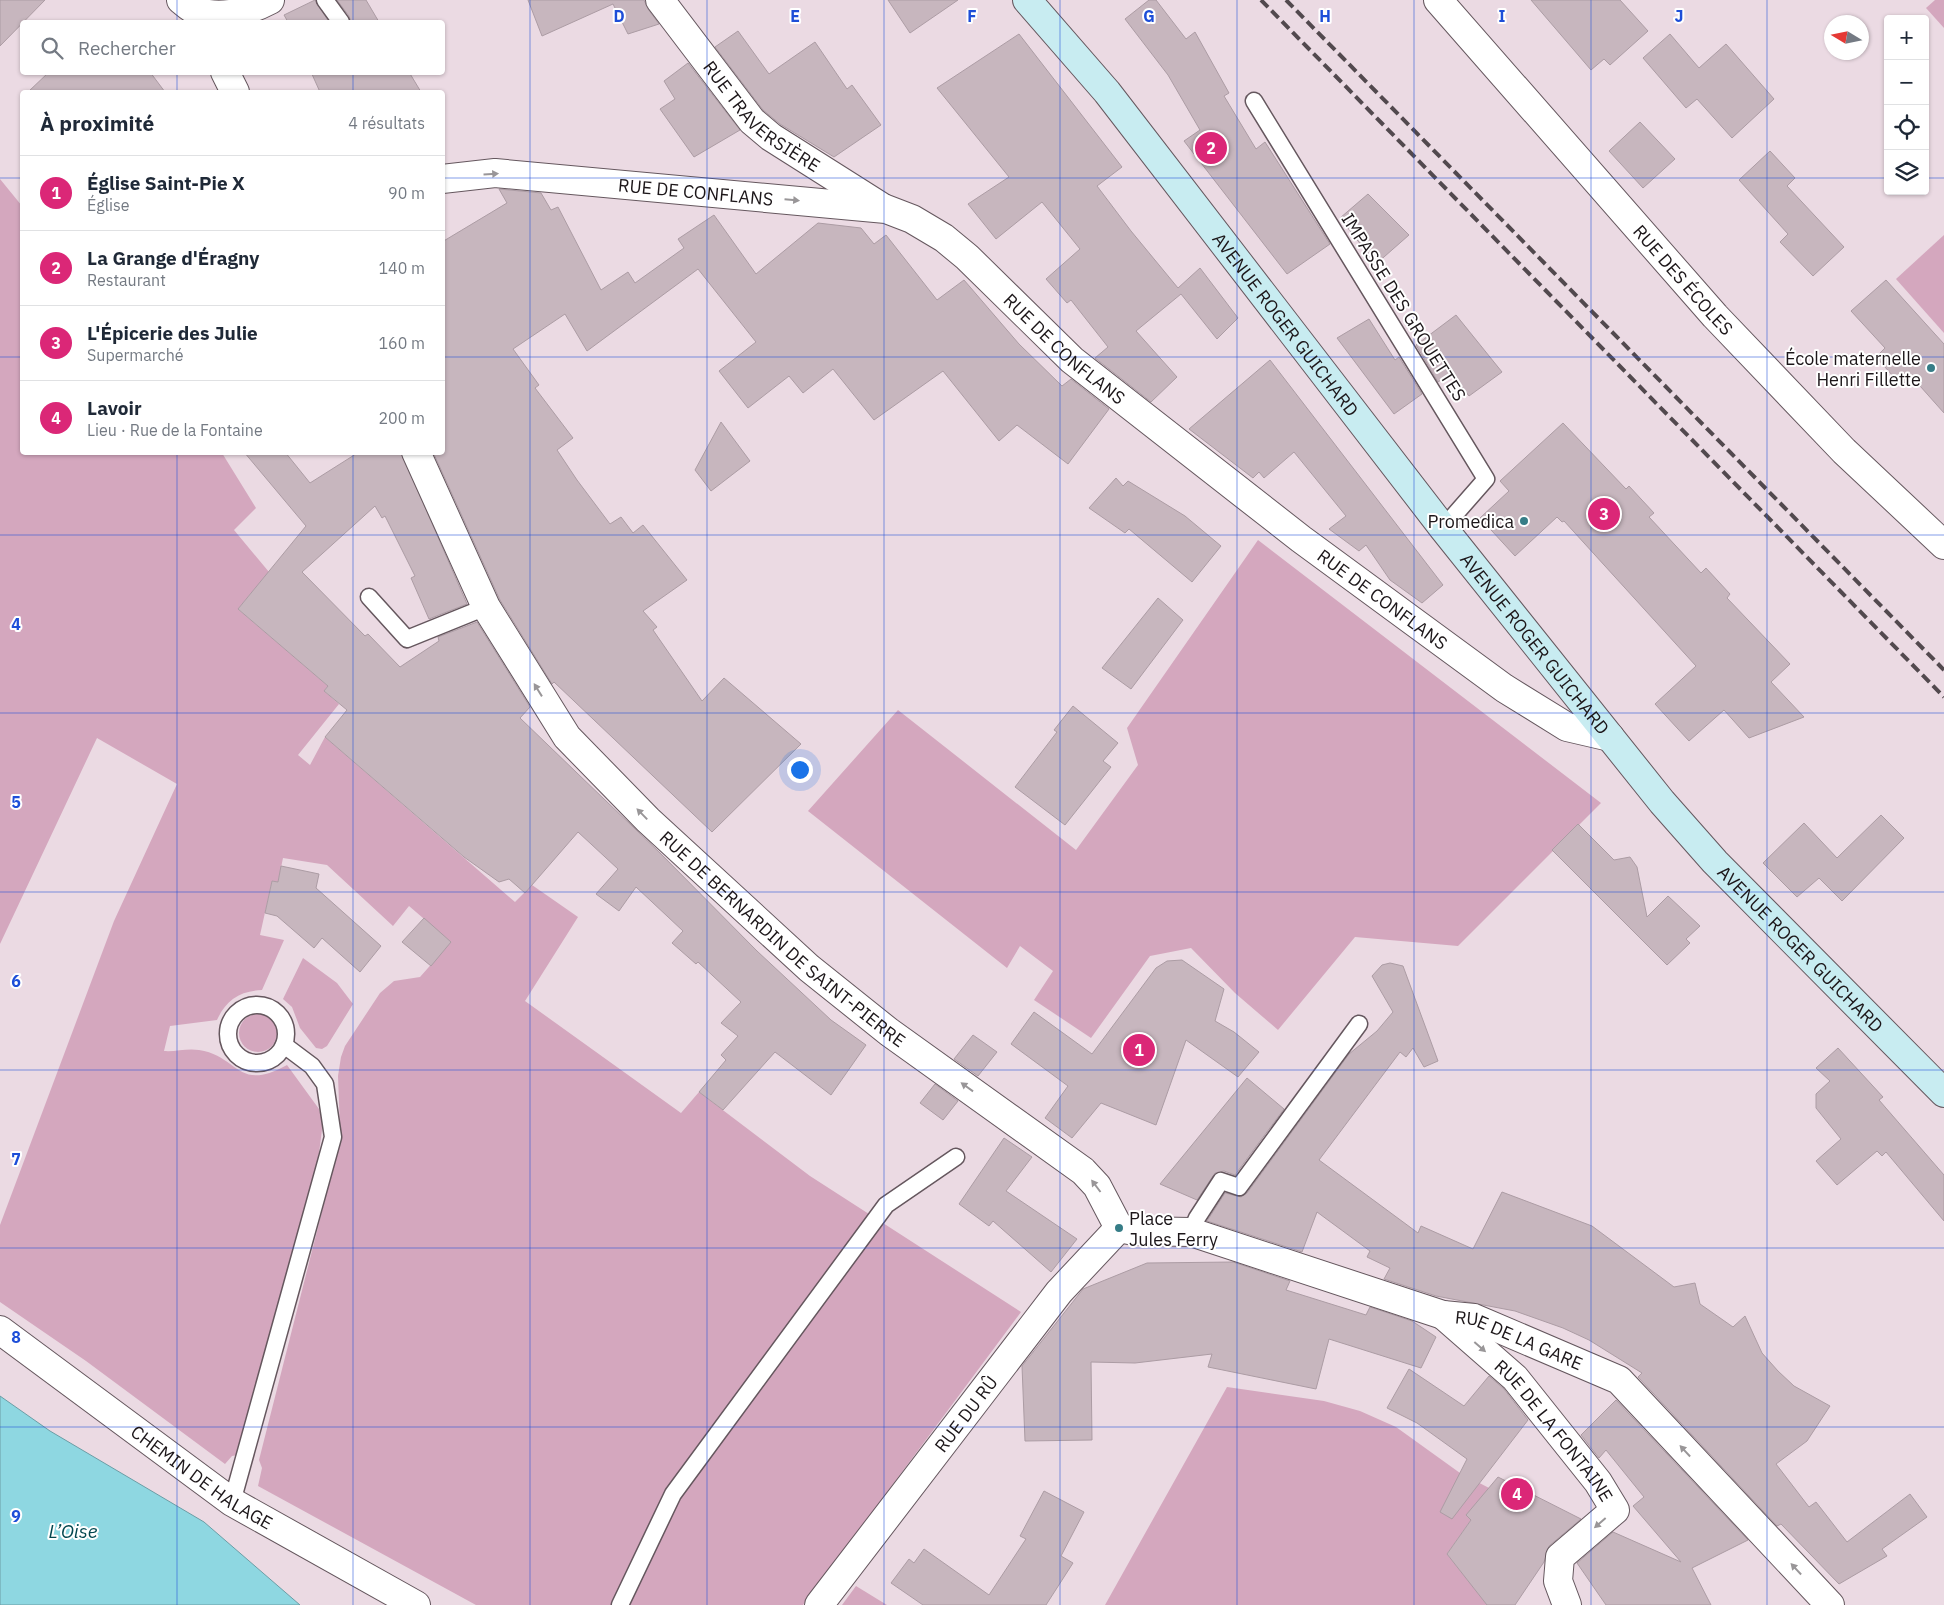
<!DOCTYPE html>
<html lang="fr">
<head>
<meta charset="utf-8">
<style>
	:root { --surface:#fff; --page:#f2f2f3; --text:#1f2937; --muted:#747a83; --line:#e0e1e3; --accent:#db2777 }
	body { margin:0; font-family:"IBM Plex Sans",sans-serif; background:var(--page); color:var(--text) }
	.controls { position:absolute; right:15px; top:15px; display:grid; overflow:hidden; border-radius:5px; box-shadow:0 1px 4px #0004 }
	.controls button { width:45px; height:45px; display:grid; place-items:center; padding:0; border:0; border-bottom:1px solid var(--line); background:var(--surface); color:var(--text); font:25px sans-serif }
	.compass { position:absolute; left:1824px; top:15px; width:45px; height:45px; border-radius:50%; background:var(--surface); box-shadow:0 1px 4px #0004; rotate:280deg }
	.you { position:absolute; left:799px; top:769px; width:18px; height:18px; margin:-12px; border:4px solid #fff; border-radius:50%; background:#1a73e8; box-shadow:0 0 0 8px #1a73e833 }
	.badge { display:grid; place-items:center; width:32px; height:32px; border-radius:50%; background:var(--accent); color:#fff; font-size:16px; font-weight:700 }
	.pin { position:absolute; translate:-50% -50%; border:2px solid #fff; box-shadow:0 1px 5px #0006 }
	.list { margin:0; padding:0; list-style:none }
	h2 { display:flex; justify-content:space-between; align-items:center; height:65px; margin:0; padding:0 20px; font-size:21px }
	h2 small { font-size:16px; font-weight:400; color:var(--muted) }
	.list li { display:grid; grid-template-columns:32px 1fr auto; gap:15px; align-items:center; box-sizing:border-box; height:75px; padding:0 20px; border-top:1px solid var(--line) }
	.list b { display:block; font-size:19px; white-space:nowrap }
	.list p { margin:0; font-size:16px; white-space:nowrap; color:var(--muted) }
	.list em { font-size:16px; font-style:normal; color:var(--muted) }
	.icon { flex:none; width:28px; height:28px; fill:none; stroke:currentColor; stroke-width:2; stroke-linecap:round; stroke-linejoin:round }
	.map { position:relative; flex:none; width:1944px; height:1605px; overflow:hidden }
	.search { position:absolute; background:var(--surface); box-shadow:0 1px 4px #0004; left:20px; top:20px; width:425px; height:55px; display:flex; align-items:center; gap:12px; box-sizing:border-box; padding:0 18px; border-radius:5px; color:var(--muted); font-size:19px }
	.panel { position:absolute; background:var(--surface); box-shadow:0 1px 4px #0004; left:20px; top:90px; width:425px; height:365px; border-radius:5px }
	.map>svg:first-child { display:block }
</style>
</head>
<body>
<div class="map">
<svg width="1944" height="1605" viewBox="0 0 1944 1605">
	<rect width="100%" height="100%" fill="#ebdae3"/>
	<g fill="#d4a7be">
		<path d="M1935,0H1944V28L1926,8Z"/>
		<path d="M0,179L22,206V452L222,453L256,508L234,530L269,572L238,609L328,686L324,691L339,704L298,755L310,765L325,737L515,902L532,885L578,917L525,1001L681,1113L699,1092L810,1176L1021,1312L803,1605H476L258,1486L262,1468L259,1460L331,1176L340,1129L338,1076L341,1057L345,1046L380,993L394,981L420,977L451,942L409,906L393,926L327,865L283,858L278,882L272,881L260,935L284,940L262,990C240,991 226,1000 217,1020L170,1026L164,1051C175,1052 187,1048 199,1050C239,1056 237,1093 287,1065L319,1109L323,1122L319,1153L305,1219L239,1455L232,1456L225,1464L86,1361L0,1302V1225L114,921L177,784L97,738L0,944Z"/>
		<path d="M1944,235V333L1896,279Z"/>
		<path d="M1258,540L1601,803L1458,946L1355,937L1278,1030L1235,993L1191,948L1150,956L1091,1038L1034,1000L1053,971L1020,946L1007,968L808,811L898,710L1076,850L1138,765L1127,728Z"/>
		<path d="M303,958L337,983L353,1004L327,1046L322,1049L316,1048L300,1028L292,1007L283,999Z"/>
		<circle cx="258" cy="1033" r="19"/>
		<path d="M1227,1387L1324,1401L1360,1411L1396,1427L1460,1473L1493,1490L1466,1515L1471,1520L1447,1554L1488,1605H1105Z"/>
		<path d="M856,1586L887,1605H842Z"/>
	</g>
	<path fill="#8ed7e1" stroke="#6c9da5" d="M0,1396L50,1431L204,1522L300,1605H0Z"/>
	<g fill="#c7b6be" stroke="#ac9ca4">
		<path d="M0,0H45L0,46Z"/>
		<path d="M315,0L329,22H288L284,15Z"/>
		<path d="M337,0H366L379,22H351L349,16Z"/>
		<path d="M528,0H644L648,9L659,24L628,34L613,4L542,36Z"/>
		<path d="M888,0H958L910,33Z"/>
		<path d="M1149,0H1156L1186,39L1195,32L1229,93L1224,96L1256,149L1265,142L1330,244L1287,274L1184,141L1200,130L1168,75L1125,19Z"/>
		<path d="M1531,0H1620L1648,31L1610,65L1604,59L1591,70Z"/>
		<path d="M738,31L769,74L815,42L847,89L852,85L881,125L834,157L780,124L763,110L715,47Z"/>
		<path d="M1019,34L1122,167L1097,186L1131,231L1178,288L1200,268L1238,318L1217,339L1181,294L1136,331L1177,377L1151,402L1095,358L1108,347L1071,300L1067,303L1046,279L1080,249L1042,202L996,239L968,204L1009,177L937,88Z"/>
		<path d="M1670,34L1699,68L1726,44L1774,99L1732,138L1697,99L1686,108L1643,58Z"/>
		<path d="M688,63L740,130L694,157L660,109L675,99L664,81Z"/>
		<path d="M49,72H150L165,92H28Z"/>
		<path d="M311,72H409L421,92H320Z"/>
		<path d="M1640,122L1675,159L1643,188L1609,151Z"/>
		<path d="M1770,151L1795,178L1787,186L1844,247L1813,276L1780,242L1788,234L1739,180Z"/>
		<path d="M499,189L541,193L551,210L558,207L601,290L628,272L635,283L684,248L678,239L714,215L756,274L818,223L861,228L874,244L886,235L937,300L964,280L1019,344L1062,386L1071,379L1109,409L1068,464L1017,425L999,441L943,371L874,420L833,369L803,393L789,376L748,408L719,371L756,342L698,269L587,351L565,314L513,349L539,385L535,388L573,438L557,450L577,480L610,524L621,517L633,533L643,525L687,580L643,611L657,627L653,630L702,701L724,678L801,744L712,832L554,682L552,684L500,600L433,452H442V242L507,203Z"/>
		<path d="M1368,194L1409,235L1376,264L1340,218Z"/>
		<path d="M1886,280L1944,344V413L1912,377L1901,385L1876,357L1885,348L1851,311Z"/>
		<path d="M1456,315L1502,372L1469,396L1451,373L1438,382L1416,345Z"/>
		<path d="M1369,319L1395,360L1399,357L1422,394L1394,414L1337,338Z"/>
		<path d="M1270,360L1443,585L1422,603L1390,580L1366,545L1359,551L1329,529L1346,516L1294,452L1264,478L1259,472L1253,478L1189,429Z"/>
		<path d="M721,422L750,461L711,491L695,470Z"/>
		<path d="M1563,423L1626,489L1629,486L1654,513L1649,517L1701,573L1706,568L1730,594L1727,598L1790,664L1771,682L1804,717L1749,738L1724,710L1689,741L1655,704L1696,666L1564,521L1562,522L1557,517L1515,556L1480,518L1509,491L1500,481Z"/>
		<path d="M244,452H285L310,483L359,452H401L467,604L429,619L411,578L415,576L385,516L382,518L375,506L302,572L365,636L368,634L400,667L439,641L438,637L477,622L530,707L520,718L660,853L757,951L831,1020L866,1045L831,1095L775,1052L723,1110L699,1092L726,1060L721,1055L738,1036L721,1023L741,1002L698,962L696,964L672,943L683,931L636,887L619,911L596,894L618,869L578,832L525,893L509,879L499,882L464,857L325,737L347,710L324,691L328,686L238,609L306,526Z"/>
		<path d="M1116,478L1123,486L1128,481L1185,516L1221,546L1192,582L1129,529L1125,533L1089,508Z"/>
		<path d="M1158,598L1183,620L1131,689L1102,668Z"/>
		<path d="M1073,706L1118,743L1103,761L1111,767L1065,825L1015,787L1057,732L1054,730Z"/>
		<path d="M1881,815L1904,838L1842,901L1819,878L1797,897L1763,863L1804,823L1837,858Z"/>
		<path d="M1578,824L1614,860L1630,857L1637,867L1647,917L1668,896L1700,926L1686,939L1690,943L1667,965L1552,850Z"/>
		<path d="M281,866L319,874L316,888L381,946L360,972L322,938L314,948L277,916L265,913L272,881L278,882Z"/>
		<path d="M424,918L451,942L431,966L402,942Z"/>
		<path d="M1182,960L1224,989L1215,1021L1234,1032L1259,1052L1238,1077L1186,1040L1156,1125L1101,1103L1072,1138L1045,1118L1068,1086L1011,1044L1034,1012L1092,1054L1156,968L1167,961Z"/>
		<path d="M1390,963L1403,966L1438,1061L1424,1067L1413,1048L1406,1057L1400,1052L1319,1160L1418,1233L1421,1226L1473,1249L1502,1192L1592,1226L1674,1287L1695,1283L1700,1304L1733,1327L1745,1316L1762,1353L1778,1371L1794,1386L1830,1406L1807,1441L1776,1464L1809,1507L1816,1502L1847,1542L1910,1494L1927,1517L1882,1549L1887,1556L1839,1584L1781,1524L1777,1526L1638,1377L1642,1373L1589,1340L1563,1328L1515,1311L1436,1296L1384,1279L1390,1268L1367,1257L1370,1251L1317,1212L1302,1252L1207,1221L1225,1193L1241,1197L1247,1193L1349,1054L1377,1031L1393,1012L1372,976L1382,965Z"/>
		<path d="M973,1035L997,1052L978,1076L954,1059Z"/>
		<path d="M1838,1048L1883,1097L1879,1100L1944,1175V1221L1886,1152L1882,1156L1877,1151L1837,1185L1816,1161L1841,1139L1816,1108V1094L1830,1081L1816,1068Z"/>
		<path d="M1247,1078L1284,1109L1235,1175L1224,1171L1215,1173L1197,1200L1160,1184Z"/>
		<path d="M935,1084L958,1101L943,1120L920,1103Z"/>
		<path d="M1004,1138L1032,1157L1006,1191L1077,1239L1051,1272L993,1221L989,1226L959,1204Z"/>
		<path d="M1233,1262L1290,1281L1286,1290L1366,1315L1370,1307L1412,1321L1436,1337L1421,1368L1329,1339L1316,1389L1208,1367L1212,1354L1135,1363L1091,1362L1092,1440L1025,1441L1022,1366L1083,1289L1147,1263Z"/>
		<path d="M1409,1369L1464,1406L1489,1376L1504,1389L1528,1420L1452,1519L1440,1512L1467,1459L1417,1423L1387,1408Z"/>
		<path d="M1616,1400L1748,1540L1692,1568L1711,1605H1606L1577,1563L1613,1532L1681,1562L1633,1506L1644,1497L1606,1450L1599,1458L1581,1435Z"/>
		<path d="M1498,1477L1581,1519L1549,1546L1544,1562L1515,1605H1487L1447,1554L1471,1520L1466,1515Z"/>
		<path d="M1044,1491L1084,1512L1061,1556L1073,1563L1046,1605H923L891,1583L909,1559L914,1563L924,1549L989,1595L1026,1539L1020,1536Z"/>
	</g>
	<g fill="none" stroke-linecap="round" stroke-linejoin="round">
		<defs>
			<g id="service">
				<path d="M325,0L341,22"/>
				<path d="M1254,101L1486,479L1443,528"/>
				<path d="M369,597L407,639L486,607"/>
				<circle cx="257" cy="1034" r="29"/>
				<path d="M1191,1232L1197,1218L1221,1181L1239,1187L1359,1024"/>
				<path d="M232,1502L333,1137L325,1084L312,1066L284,1045"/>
				<path d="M620,1605L673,1494L886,1205L956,1157"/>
			</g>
			<g id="minor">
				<path d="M181,0C185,3 191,9 197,11C221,20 249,11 270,0"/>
				<path id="s1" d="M660,0L752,121L771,137L880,206"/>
				<path id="s2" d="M1438,0L1715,316L1844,451L1944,545"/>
				<path d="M225,72L235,92"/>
				<path id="s3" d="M442,179L495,173L886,209L912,219L944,238L967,257L1072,360L1301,539L1414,622L1504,688L1567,727L1610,737"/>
				<path id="s4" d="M416,452L486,607L567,737L648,820L809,968L889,1032L1083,1171L1097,1186L1119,1228"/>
				<path id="s5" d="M1119,1228L1134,1231L1191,1232L1443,1315L1474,1318L1619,1380L1830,1605"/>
				<path id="s6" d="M1443,1315L1515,1378L1598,1482L1615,1510L1560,1557L1558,1581L1567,1605"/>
				<path id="s7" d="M0,1330L232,1502L416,1605"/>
				<path id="s8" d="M819,1605L1059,1292L1119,1228"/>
			</g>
			<g id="secondary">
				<path id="s9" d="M1027,0L1107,92L1443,528L1662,802L1715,862L1944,1093"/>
			</g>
		</defs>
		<use href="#service" stroke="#65575e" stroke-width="19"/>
		<use href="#minor" stroke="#65575e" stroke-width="30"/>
		<use href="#secondary" stroke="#65575e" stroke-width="30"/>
		<use href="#service" stroke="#fff" stroke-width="16"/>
		<use href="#minor" stroke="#fff" stroke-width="28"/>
		<use href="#secondary" stroke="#c8ecf1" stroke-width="28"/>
		<g stroke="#52494e" stroke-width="4" stroke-dasharray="10 5" stroke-linecap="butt">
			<path d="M1261,0L1944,697"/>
			<path d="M1286,0L1944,670"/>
		</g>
	</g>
	<defs><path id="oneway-solid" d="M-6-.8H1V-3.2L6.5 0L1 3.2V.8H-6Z" transform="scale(1.25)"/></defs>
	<g fill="#999698">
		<use href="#oneway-solid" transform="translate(491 174) rotate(-4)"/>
		<use href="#oneway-solid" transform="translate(792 200) rotate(5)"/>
		<use href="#oneway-solid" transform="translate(538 690) rotate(-122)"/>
		<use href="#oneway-solid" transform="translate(642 814) rotate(-134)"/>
		<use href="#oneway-solid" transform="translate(967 1087) rotate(-144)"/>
		<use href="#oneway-solid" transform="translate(1096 1186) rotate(-127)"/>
		<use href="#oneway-solid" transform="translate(1480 1347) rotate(41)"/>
		<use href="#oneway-solid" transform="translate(1685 1451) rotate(-133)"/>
		<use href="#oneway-solid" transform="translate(1600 1523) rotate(139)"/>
		<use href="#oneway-solid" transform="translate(1796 1569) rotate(-133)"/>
	</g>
	<path fill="none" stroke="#1d4ed8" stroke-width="1" stroke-opacity="0.55" d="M177,0V22M353,0V22M530,0V1605M707,0V1605M884,0V1605M1060,0V1605M1237,0V1605M1414,0V1605M1591,0V1605M1767,0V1605M177,72V92M353,72V92M0,178H22M442,178H1888M1925,178H1944M0,357H22M442,357H1944M177,452V1605M353,452V1605M0,535H1944M0,713H1944M0,892H1944M0,1070H1944M0,1248H1944M0,1427H1944"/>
	<g fill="#367d87" stroke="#fff" stroke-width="2">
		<circle cx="1931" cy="368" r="5"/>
		<circle cx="1524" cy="521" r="5"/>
		<circle cx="1119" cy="1228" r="5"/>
	</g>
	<g text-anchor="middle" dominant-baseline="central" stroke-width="4" stroke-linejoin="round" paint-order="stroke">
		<g font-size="18" fill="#1c1619" stroke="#fff">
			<text stroke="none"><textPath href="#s1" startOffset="156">RUE TRAVERSIÈRE</textPath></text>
			<text stroke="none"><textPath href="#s3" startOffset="255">RUE DE CONFLANS</textPath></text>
			<text stroke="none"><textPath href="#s2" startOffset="372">RUE DES ÉCOLES</textPath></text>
			<text transform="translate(1404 307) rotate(58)">IMPASSE DES GROUETTES</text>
			<text stroke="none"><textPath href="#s9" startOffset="415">AVENUE ROGER GUICHARD</textPath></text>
			<text stroke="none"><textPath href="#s3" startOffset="675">RUE DE CONFLANS</textPath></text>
			<text stroke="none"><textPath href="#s3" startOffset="1080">RUE DE CONFLANS</textPath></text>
			<text stroke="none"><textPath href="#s9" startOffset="820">AVENUE ROGER GUICHARD</textPath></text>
			<text stroke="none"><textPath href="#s4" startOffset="619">RUE DE BERNARDIN DE SAINT-PIERRE</textPath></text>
			<text stroke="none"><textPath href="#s9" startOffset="1225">AVENUE ROGER GUICHARD</textPath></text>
			<text stroke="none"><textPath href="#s5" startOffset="418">RUE DE LA GARE</textPath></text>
			<text stroke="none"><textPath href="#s8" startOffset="241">RUE DU RÛ</textPath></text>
			<text stroke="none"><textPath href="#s6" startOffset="161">RUE DE LA FONTAINE</textPath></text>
			<text stroke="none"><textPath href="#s7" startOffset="250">CHEMIN DE HALAGE</textPath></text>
		</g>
		<g font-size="18" fill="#1c1619" stroke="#fff" text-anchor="end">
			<text x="1921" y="358">École maternelle<tspan x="1921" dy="21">Henri Fillette</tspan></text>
			<text x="1514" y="521">Promedica</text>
			<text x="1129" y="1218" text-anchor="start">Place<tspan x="1129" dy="21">Jules Ferry</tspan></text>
		</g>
		<g font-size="19" font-style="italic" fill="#034850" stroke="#fff">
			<text x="73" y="1531">L’Oise</text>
		</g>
	</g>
	<g font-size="16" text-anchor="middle" font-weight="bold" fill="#1d4ed8" stroke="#fff" stroke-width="4" stroke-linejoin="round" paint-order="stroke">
		<text x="619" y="22">D</text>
		<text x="795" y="22">E</text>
		<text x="972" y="22">F</text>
		<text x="1149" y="22">G</text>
		<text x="1325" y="22">H</text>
		<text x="1502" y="22">I</text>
		<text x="1679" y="22">J</text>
		<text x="16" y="630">4</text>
		<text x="16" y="808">5</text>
		<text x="16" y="987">6</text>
		<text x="16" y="1165">7</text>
		<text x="16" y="1343">8</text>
		<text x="16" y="1522">9</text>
	</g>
</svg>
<div class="controls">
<button>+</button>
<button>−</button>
<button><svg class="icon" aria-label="locate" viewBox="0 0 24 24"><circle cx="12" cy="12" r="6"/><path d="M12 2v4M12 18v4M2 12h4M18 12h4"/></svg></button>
<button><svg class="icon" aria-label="layers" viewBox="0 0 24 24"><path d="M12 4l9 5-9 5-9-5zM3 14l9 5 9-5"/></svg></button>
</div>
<svg class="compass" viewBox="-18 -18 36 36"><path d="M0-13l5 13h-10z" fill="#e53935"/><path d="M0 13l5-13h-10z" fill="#747a83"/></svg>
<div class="you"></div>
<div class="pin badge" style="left:1139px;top:1050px">1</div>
<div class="pin badge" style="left:1211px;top:148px">2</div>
<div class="pin badge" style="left:1604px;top:514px">3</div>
<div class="pin badge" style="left:1517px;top:1494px">4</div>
<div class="search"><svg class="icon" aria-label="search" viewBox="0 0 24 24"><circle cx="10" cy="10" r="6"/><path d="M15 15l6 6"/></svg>Rechercher</div>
<section class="panel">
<h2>À proximité<small>4 résultats</small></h2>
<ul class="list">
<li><span class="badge">1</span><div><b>Église Saint-Pie X</b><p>Église</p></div><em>90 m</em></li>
<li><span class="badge">2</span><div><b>La Grange d'Éragny</b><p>Restaurant</p></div><em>140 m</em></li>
<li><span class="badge">3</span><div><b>L'Épicerie des Julie</b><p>Supermarché</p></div><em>160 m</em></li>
<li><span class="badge">4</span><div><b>Lavoir</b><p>Lieu · Rue de la Fontaine</p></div><em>200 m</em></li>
</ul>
</section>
</div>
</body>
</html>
